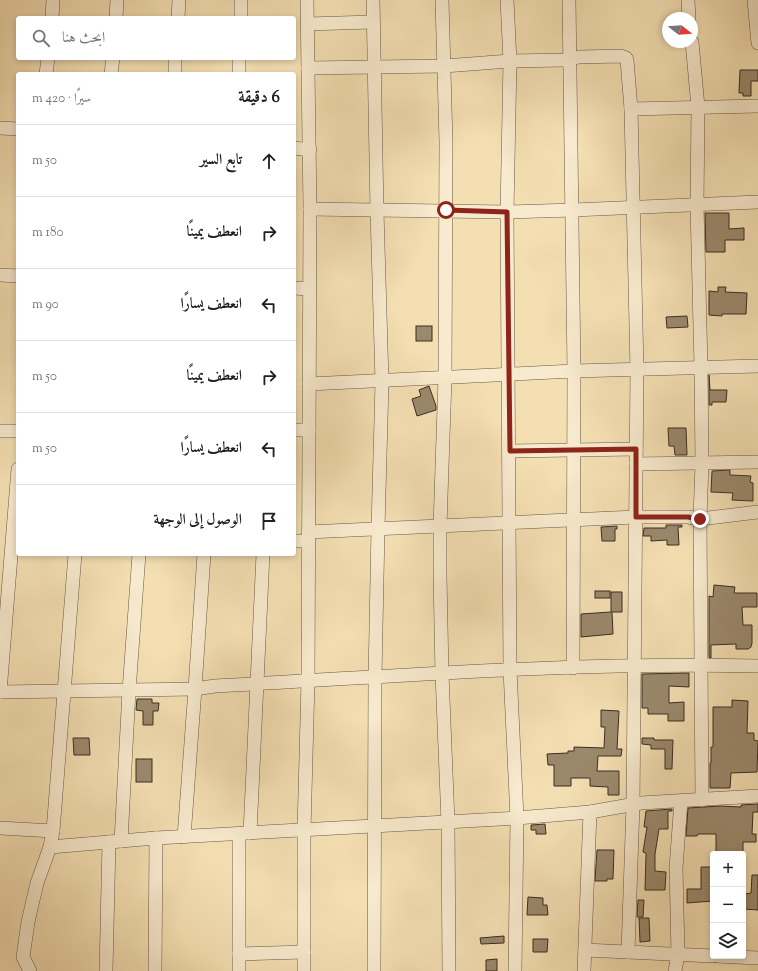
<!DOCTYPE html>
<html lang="ar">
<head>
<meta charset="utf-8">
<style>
	:root { --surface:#fff; --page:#f2f2f2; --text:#202124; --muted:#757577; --line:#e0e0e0 }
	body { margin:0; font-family:"Sorts Mill Goudy",Amiri,serif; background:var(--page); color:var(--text); direction:rtl }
	.controls { position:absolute; right:12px; bottom:12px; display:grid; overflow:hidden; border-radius:4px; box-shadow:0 2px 6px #0003 }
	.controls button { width:36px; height:36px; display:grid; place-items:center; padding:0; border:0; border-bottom:1px solid var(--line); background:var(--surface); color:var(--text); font:20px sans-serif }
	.compass { position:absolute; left:662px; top:12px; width:36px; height:36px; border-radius:50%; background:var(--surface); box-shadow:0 2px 6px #0003; rotate:107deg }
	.stop { position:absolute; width:12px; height:12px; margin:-9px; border:3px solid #8f2418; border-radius:50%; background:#fff }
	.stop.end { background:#8f2418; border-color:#fff; box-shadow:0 1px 4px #0008 }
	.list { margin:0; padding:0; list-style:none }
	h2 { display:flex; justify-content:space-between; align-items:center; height:52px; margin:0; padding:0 16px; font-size:17px }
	h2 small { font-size:13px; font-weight:400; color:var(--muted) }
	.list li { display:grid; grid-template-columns:26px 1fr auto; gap:12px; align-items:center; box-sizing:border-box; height:72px; padding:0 16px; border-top:1px solid var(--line) }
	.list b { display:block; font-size:15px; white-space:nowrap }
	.list em { font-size:13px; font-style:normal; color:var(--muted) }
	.icon { flex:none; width:22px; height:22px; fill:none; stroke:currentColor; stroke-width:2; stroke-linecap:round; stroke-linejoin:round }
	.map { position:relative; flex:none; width:758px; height:971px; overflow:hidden; direction:ltr }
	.search { position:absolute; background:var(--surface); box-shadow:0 2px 6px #0003; left:16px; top:16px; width:280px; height:44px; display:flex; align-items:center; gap:10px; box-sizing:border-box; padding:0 14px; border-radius:4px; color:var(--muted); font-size:15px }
	.panel { position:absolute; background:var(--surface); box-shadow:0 2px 6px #0003; left:16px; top:72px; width:280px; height:484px; border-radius:4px; direction:rtl }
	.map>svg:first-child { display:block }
</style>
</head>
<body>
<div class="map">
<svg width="758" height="971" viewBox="0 0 758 971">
	<rect width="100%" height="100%" fill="#f4dfb3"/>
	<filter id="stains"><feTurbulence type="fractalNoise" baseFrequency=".005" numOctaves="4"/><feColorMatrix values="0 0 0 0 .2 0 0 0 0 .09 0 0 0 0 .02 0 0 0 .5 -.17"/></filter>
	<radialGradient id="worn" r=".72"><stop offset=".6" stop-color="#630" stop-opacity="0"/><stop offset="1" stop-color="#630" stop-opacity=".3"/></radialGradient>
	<g fill="#9b896d" stroke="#3a2c21">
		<path d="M740,70H758V81H751V96H743V93H739Z"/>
		<path d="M705,213H729V229L744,228V240H725V252H706Z"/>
		<path d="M718,287H726L725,292L747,293L746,314H722V316L709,315V291L718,292Z"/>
		<path d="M687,316L688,327L667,328L666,317Z"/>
		<rect x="416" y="326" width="16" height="15"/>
		<path d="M709,375L710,390H727L726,402H712V405H709Z"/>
		<path d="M429,386L436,406V410L417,416L412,399L421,396L419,390Z"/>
		<path d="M668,428H686L687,455H675L674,446H669Z"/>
		<path d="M730,470V475L751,476L750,482L753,483V501L732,500L733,493L711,492L712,471Z"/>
		<path d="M666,525H682V527H678L679,545H667V540L651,541V536H643L644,528H666Z"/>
		<path d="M617,526V529H615V541H602L601,527Z"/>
		<path d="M714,585L735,587L734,593H757V607H742L743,625H752V643L751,647L748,649H736V644L711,645V658L709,657V596L713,597Z"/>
		<rect x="595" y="591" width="15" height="7"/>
		<path d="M611,592H622V612H612L613,634L581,637V614L611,612Z"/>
		<path d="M689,673V687L669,686V703L684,702V721H668V714H648V708H642V674Z"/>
		<path d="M137,699H152V703H159L158,711H153V725H143V711L136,710Z"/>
		<path d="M732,700L748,701L747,733H754V740L758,741L757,772L731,773L730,788H710V763H711V747H713V707H732Z"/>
		<path d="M601,710L619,711L617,749H622L621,756H598L597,771H619V795H608V787L590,786V778H571V786H554V765H548L547,754L568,753V751H574V747L604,748L605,727H601Z"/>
		<path d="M73,738H89L90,755H74Z"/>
		<path d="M642,738H654V740H673L672,769H665V749H651V745L642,744Z"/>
		<rect x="136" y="759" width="16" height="23"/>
		<path d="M758,804V812H753L752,834H756V842H743V854H716V834H698L697,836H686L688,808L720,806L741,807V805Z"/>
		<path d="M672,809V811H668V829H659L655,854V871L666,872L665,890H645L646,853L643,852L647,827H644L646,811Z"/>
		<path d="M545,824L546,834H536V830H531V825Z"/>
		<path d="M597,850H614L613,879H607V881H595Z"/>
		<path d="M701,867H713V901L687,903V889H701Z"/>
		<path d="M752,875H758V910L743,909V899H745V894L751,893Z"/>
		<path d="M528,897L543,898V905H547L548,915H527Z"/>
		<path d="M638,900H644L643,917H637Z"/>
		<path d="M639,918H649L650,941L640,942Z"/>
		<path d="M504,936V943L481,944L480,938Z"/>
		<path d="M533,939H548L547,952H533Z"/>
		<path d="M497,959V971H486V960Z"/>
	</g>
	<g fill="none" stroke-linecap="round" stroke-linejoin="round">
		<defs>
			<g id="minor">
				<path d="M373,0L377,211L382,382L378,529L375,677L374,971"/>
				<path d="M442,0L446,142L445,378L440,526V575L442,674L448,822L449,971"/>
				<path d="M507,0L510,61L507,212L510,670L517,818L515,971"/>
				<path d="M569,0L574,371L573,668"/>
				<path d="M688,0L689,18"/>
				<path d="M754,0L758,43"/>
				<path d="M52,18L53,0"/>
				<path d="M116,18L117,0"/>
				<path d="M178,18L179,0"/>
				<path d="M241,18V0"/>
				<path d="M308,24L372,22"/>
				<path d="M692,42L698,107L697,205L701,367L702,463L700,519L702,800"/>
				<path d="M308,68L444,66L510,61L565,60L579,57L621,56L626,58L627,60L631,109L637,370L633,805L628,952"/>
				<path d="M46,74L48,58"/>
				<path d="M111,74L113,58"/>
				<path d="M175,74V58"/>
				<path d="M239,74V58"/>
				<path d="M631,109L758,106"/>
				<path d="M0,128L18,129"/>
				<path d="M294,148L310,150"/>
				<path d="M310,209L507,212L573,210L758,202"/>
				<path d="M0,275L18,276"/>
				<path d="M294,288L309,289"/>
				<path d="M309,384L574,371L758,366"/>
				<path d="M294,430H309"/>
				<path d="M0,431H18"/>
				<path d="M510,451L636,449"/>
				<path d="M636,464L758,462"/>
				<path d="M308,532L636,517H688L700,519L758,512"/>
				<path d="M294,541H308"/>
				<path d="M0,692L195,689L215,686C396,676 577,662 758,666"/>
				<path d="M0,692L18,469"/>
				<path d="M0,828L53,831"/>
				<path d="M250,833L263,554"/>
				<path d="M239,834V971"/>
				<path d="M184,837L195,689L204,554"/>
				<path d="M121,841L129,691L139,554"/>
				<path d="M50,847L156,838L517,818L590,812L641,803L758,796"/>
				<path d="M585,950L713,956"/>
				<path d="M239,954L304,952"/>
				<path d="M717,956L758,958"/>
				<path d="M30,971L23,957L28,922L37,883L50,847L53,831L75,554"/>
				<path d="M106,971L109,842"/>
				<path d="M155,971L156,838"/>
				<path d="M304,971V831L308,681L310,209L307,0"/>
				<path d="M584,971L590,812"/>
				<path d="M675,971L678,954L676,868L681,801"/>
			</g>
		</defs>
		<use href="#minor" stroke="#685946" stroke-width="14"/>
		<use href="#minor" stroke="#f8eace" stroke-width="13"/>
	</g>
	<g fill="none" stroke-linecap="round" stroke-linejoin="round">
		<path stroke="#8f2418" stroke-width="5" d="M446,210L507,212L510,451L636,449V517H688L700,519"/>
	</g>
	<rect width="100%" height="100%" filter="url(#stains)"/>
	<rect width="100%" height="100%" fill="url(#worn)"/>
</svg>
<div class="controls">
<button>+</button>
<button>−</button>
<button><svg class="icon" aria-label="layers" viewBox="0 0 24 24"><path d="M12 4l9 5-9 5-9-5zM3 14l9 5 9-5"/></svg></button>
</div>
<svg class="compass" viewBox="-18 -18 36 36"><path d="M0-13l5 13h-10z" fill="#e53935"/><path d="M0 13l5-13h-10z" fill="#757577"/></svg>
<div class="stop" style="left:446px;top:210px"></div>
<div class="stop end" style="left:700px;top:519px"></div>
<div class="search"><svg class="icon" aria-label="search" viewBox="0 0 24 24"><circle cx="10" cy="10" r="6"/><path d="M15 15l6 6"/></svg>ابحث هنا</div>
<section class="panel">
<h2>6 دقيقة<small>سيرًا · 420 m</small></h2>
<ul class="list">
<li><svg class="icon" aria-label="ahead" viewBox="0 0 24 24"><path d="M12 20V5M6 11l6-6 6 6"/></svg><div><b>تابع السير</b></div><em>50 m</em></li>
<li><svg class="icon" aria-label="right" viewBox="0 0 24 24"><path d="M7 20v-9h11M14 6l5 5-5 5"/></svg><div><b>انعطف يمينًا</b></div><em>180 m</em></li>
<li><svg class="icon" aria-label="left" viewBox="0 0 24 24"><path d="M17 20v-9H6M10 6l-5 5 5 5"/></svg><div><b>انعطف يسارًا</b></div><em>90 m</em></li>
<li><svg class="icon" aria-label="right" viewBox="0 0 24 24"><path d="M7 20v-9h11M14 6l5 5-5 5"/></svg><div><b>انعطف يمينًا</b></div><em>50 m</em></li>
<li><svg class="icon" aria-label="left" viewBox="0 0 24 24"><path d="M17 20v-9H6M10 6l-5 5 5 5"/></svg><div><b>انعطف يسارًا</b></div><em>50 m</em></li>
<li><svg class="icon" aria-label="arrive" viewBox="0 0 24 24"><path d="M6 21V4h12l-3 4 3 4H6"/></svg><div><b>الوصول إلى الوجهة</b></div></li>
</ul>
</section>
</div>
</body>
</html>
